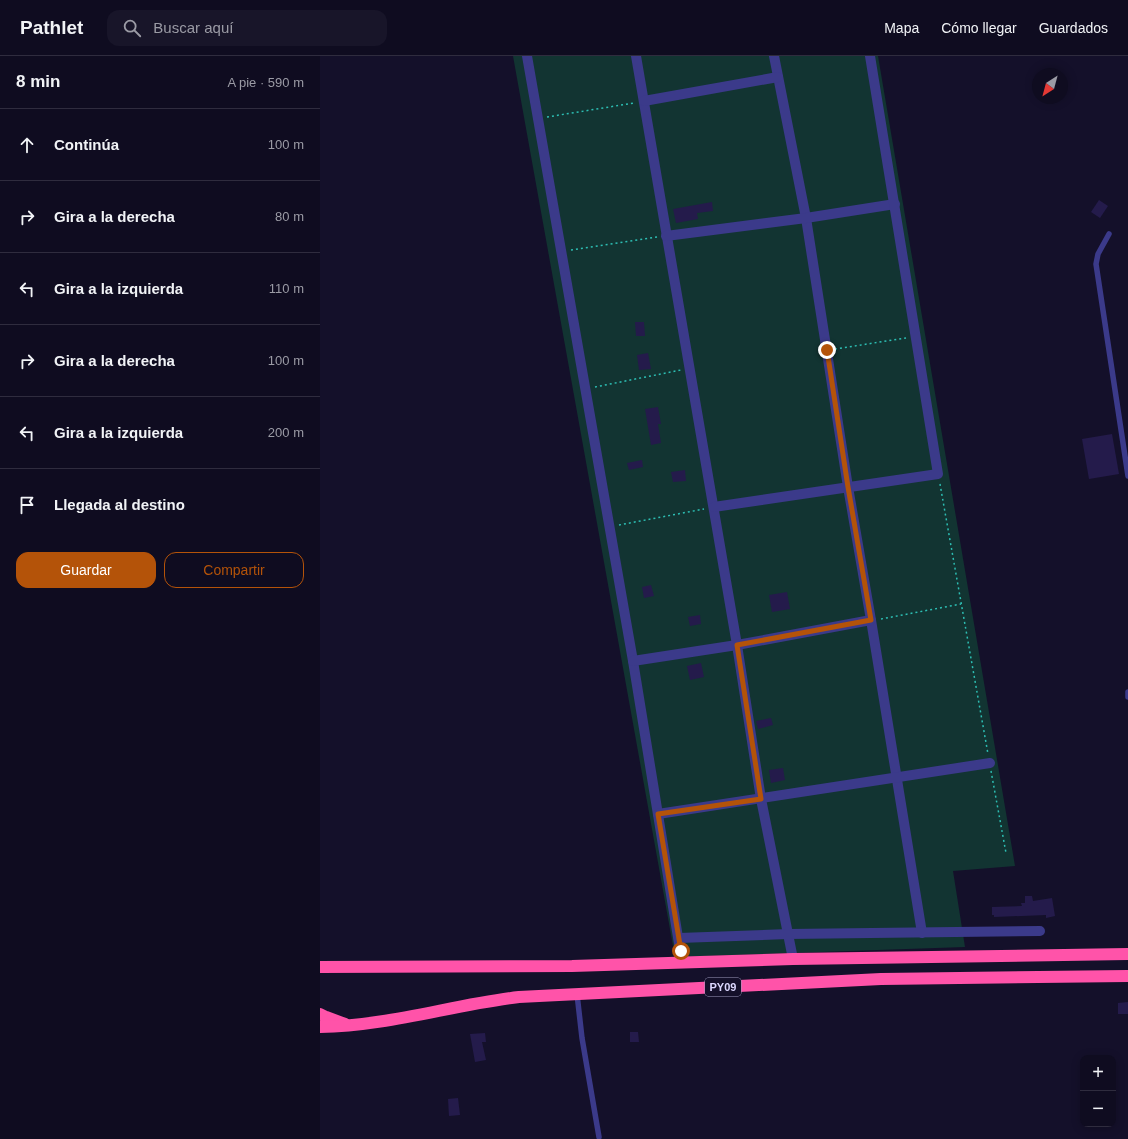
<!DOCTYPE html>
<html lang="es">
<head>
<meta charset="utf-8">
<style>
	:root { --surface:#0f0c20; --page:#181529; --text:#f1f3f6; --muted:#9b9ba5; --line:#2f2c3e; --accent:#b45309 }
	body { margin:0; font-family:Helvetica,sans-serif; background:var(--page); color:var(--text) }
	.controls { position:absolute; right:12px; bottom:12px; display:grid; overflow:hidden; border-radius:8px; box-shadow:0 2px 10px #0003 }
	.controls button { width:36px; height:36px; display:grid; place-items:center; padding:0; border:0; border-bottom:1px solid var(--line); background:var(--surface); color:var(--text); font:20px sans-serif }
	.compass { position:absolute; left:712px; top:12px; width:36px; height:36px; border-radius:50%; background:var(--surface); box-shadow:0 2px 10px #0003; rotate:216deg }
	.stop { position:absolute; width:12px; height:12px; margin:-9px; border:3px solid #b45309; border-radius:50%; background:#fff }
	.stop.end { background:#b45309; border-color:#fff; box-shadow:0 1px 4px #0008 }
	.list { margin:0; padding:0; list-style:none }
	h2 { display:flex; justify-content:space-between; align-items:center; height:52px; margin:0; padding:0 16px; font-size:17px }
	h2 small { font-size:13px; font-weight:400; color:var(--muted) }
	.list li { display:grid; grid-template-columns:26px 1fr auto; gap:12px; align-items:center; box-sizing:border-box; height:72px; padding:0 16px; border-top:1px solid var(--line) }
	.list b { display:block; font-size:15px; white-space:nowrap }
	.list em { font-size:13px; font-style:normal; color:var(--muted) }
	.actions { display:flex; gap:8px; padding:12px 16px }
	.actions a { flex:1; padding:9px 0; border:1px solid var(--accent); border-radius:12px; text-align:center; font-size:14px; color:var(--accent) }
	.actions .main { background:var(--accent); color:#fff }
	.icon { flex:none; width:22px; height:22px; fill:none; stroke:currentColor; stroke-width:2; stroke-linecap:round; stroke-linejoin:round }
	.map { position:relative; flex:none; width:808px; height:1083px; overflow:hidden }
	header { display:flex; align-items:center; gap:24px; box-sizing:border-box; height:56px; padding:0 20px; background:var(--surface); border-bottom:1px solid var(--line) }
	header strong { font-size:19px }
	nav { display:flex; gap:22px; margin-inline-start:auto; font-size:14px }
	.search { width:280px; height:36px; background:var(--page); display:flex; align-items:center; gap:10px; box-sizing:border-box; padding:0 14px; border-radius:12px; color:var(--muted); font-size:15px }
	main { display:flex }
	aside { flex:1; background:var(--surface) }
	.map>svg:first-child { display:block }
</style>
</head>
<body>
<header>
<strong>Pathlet</strong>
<div class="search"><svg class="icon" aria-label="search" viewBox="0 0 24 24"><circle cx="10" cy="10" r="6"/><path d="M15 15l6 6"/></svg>Buscar aquí</div>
<nav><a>Mapa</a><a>Cómo llegar</a><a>Guardados</a></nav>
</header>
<main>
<aside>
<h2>8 min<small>A pie · 590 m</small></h2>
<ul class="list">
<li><svg class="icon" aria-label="ahead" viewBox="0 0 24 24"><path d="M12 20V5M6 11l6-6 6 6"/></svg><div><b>Continúa</b></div><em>100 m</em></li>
<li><svg class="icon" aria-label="right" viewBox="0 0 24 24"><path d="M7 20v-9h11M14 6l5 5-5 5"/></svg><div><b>Gira a la derecha</b></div><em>80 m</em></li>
<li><svg class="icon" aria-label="left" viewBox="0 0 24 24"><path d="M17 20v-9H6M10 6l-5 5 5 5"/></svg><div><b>Gira a la izquierda</b></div><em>110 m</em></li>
<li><svg class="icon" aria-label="right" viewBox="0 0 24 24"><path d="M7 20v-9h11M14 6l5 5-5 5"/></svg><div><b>Gira a la derecha</b></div><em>100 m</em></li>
<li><svg class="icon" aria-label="left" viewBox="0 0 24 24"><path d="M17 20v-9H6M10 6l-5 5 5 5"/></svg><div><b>Gira a la izquierda</b></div><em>200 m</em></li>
<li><svg class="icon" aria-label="arrive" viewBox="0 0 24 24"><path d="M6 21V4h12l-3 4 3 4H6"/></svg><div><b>Llegada al destino</b></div></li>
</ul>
<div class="actions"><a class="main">Guardar</a><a>Compartir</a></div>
</aside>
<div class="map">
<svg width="808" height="1083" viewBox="0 0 808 1083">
	<rect width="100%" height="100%" fill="#14102a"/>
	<path fill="#123432" d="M193,0H558L695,810L633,815L645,891L355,901Z"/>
	<g fill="#241b4b">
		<path d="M779,144L788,150L780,162L771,156Z"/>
		<path d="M392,146L393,155L377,157L378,163L356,167L353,153Z"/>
		<path d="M315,266H324L325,280H316Z"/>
		<path d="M328,297L331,313L319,314L317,299Z"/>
		<path d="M338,351L341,368H338L341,387L331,389L325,353Z"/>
		<path d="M792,378L799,418L769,423L762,383Z"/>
		<path d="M322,404L323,411L309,414L307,407Z"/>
		<path d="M365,414L366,425L353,426L351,416Z"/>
		<path d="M331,529L334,540L324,542L322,531Z"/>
		<path d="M467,536L470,553L452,556L449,539Z"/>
		<path d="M380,559L381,568L370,570L368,561Z"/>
		<path d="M381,607L384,621L370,624L367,610Z"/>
		<path d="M451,662L453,669L438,673L436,665Z"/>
		<path d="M463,712L465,724L451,727L449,714Z"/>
		<path d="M705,840H712L713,845L732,842L735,860L726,862V859L674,861V859H672V851L702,850L701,847H705Z"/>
		<path d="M808,946V958H798V947Z"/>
		<path d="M310,976H318L319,986H310Z"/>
		<path d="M165,977L166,986H162L166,1004L155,1006L150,978Z"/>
		<path d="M138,1042L140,1059L129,1060L128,1043Z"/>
	</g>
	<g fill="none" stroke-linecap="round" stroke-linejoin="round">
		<g stroke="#2dbeb3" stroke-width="1.5" stroke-dasharray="2 3" stroke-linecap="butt">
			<path d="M227,61L314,47"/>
			<path d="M251,194L337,181"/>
			<path d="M515,293L586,282"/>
			<path d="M275,331L361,314"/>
			<path d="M620,428L668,698"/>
			<path d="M299,469L384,453"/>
			<path d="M561,563L641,548"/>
			<path d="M671,715L686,797"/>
		</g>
		<g stroke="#3b3a8a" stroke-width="5.5">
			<path d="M789,178L778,198L776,208L808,420"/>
			<path d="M808,636V641"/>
			<path d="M257,938L262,982L279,1081"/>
		</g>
		<g stroke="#3b3a8a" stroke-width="10">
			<path d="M207,0L313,605L362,906"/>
			<path d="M316,0L417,589L441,743L473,903"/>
			<path d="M454,0L486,162L528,431L551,564L602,877"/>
			<path d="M324,45L458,21"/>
			<path d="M346,180L486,162L575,148"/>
			<path d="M394,451L618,418L550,0"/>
			<path d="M313,605L417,589L551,564"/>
			<path d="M338,758L670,707"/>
			<path d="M359,882L468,878L720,875"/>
		</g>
		<g stroke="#ff53a9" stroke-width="12">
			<path d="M0,911L252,910L473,903L808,898"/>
			<path d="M0,958L6,961L25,968"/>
			<path d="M0,971C67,970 132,949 199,941L561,923L808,920"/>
		</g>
	</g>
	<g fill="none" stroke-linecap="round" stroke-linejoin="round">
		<path stroke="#b45309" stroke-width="5" d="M361,895L338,758L441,743L417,589L551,564L528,431L507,294"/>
	</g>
	<g text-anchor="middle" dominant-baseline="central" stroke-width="3" stroke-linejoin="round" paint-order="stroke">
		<rect fill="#14102a" stroke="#a09cbf" stroke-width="1" x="385" y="922" width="36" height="18" rx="3"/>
		<g font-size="11" font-weight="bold" fill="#dcd8ff">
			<text x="403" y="931">PY09</text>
		</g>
	</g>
</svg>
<div class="controls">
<button>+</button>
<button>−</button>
</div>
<svg class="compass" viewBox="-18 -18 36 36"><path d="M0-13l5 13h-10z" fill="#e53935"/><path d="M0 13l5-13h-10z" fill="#9b9ba5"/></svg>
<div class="stop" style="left:361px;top:895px"></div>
<div class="stop end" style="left:507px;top:294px"></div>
</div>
</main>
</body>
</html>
